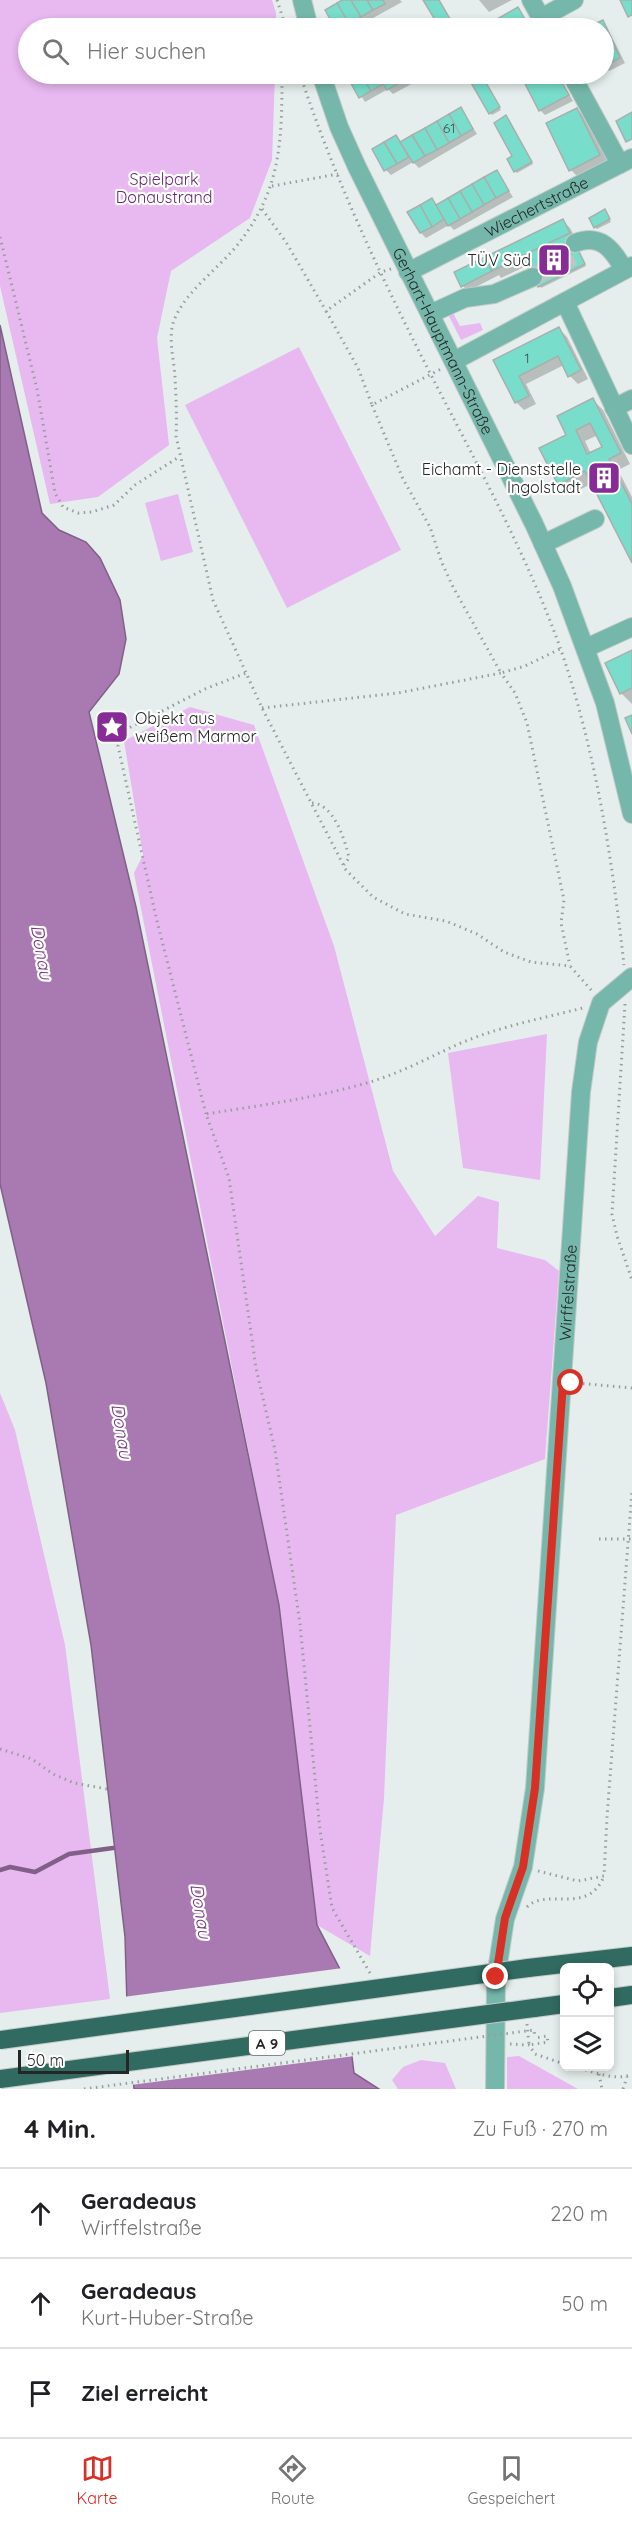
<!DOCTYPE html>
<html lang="de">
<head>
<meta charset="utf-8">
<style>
	:root { --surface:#fff; --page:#f6f6f6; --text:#202124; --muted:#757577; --line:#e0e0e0; --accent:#d93025 }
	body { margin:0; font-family:Quicksand,sans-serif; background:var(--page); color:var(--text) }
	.controls { position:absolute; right:18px; bottom:18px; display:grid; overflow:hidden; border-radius:9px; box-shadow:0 3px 9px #0003 }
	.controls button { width:54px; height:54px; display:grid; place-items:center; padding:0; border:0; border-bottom:2px solid var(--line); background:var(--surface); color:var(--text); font:30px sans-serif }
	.scale { position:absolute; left:18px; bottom:15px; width:111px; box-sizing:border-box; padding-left:6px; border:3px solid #242726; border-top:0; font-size:16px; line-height:21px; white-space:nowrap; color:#242726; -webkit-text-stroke:4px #fff; paint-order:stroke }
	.stop { position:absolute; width:18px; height:18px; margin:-14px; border:4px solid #d93025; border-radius:50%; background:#fff }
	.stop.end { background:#d93025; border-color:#fff; box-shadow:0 2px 6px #0008 }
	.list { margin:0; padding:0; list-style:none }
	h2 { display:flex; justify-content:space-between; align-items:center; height:78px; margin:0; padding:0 24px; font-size:26px }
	h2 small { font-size:20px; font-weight:400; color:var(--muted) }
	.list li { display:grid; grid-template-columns:39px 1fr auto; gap:18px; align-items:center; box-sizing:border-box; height:90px; padding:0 24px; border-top:2px solid var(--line) }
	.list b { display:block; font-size:22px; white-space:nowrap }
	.list p { margin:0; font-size:20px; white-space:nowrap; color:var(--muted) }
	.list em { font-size:20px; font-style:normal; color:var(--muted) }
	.icon { flex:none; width:33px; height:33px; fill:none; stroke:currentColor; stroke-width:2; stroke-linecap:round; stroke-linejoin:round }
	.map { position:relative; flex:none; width:632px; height:2089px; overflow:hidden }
	.search { position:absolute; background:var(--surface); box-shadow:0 3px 9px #0003; left:18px; right:18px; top:18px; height:66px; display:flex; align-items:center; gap:15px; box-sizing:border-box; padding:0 21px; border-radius:33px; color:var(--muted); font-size:22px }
	.sheet { height:348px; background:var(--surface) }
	nav { display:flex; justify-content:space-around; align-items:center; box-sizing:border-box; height:84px; border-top:2px solid var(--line); background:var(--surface); font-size:16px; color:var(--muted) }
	nav a { display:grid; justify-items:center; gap:3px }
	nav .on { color:var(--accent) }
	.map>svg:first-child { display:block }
</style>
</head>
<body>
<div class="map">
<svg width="632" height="2089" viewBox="0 0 632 2089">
	<rect width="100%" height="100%" fill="#e5eeec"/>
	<g fill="#e8b8f0">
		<path d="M0,0H272L276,13V28H28V74H275L272,160L250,218L171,271L157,338L169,445L98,497L50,504L0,286Z"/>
		<path d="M453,313L460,326L480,323L483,330L461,340L449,316Z"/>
		<path d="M299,347L401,550L287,608L185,405Z"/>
		<path d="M178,494L193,552L161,561L145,503Z"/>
		<path d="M190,707L254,725L334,946L393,1171L435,1236L478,1196L499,1202L497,1248L545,1260L559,1271L545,1459L396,1515L384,1798L370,1956L317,1925L279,1605L134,873L143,855L124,741Z"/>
		<path d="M547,1034L540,1180L463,1168L448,1053Z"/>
		<path d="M0,1393L15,1430L65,1645L110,1999L0,2013Z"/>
		<path d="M519,2056L578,2089H507V2057Z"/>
		<path d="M421,2060L445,2063L456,2089H398L392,2080L403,2067Z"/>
	</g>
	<path fill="#a979b2" stroke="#816088" stroke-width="1.5" d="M0,325L42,513L59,530L86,542L100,558L120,600L126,639L119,674L89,712L136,907L279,1605L317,1925L342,1973L354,2073L379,2089H134L127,2005L125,1937L91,1645L46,1383L0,1184Z"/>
	<path fill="#e5eeec" d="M343,1968L355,2056L131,2085L123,1997Z"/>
	<g fill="#0003" fill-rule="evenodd">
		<path d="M345,0H400L402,2L355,28H337L327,11Z"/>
		<path d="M425,0H439L454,26L441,28Z"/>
		<path d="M479,0H512L489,12Z"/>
		<path d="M518,9L531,28H498L494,22Z"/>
		<path d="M602,22L607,27L625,63L609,71L604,66V28H589Z"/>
		<path d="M354,74H430L393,94L388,89L365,102L349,77Z"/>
		<path d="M468,74H481L501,110L492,115L490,113Z"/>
		<path d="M522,74H558L573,101L545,115L540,110Z"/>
		<path d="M461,109L477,134L419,168L413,162L391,175L386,170L396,137L402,143Z"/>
		<path d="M577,109L592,125L614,171L586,185L571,170Z"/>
		<path d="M508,119L533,164L517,173L515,171Z"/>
		<path d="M496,172L513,197L454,230L449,225L426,238L421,233L410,213L432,200L437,206Z"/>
		<path d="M606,213L611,222L597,229L595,227Z"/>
		<path d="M562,220L570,228L577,241L574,242L586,266L541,288L528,265L501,278L499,275L468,291L463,286Z"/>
		<path d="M559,329L567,337L588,379L578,384L570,376L564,365L526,384L536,404L524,410L516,402L495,361Z"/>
		<path d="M593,400L603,410L630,464L618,470L632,497V559L593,483L569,495L559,484L568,435ZM598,435L604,447L591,454L585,441Z"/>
		<path d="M632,651V704L621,693Z"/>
	</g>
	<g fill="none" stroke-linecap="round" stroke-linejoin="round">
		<path stroke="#816088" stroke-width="4.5" d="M0,1870L10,1867L35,1872L69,1854L113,1848"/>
	</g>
	<g fill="#78ddca" stroke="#a7b0ae" stroke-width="1.5" fill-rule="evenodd">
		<path d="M342,0H351L361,17L349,24L337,3Z"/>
		<path d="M351,0H367L373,10L361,17Z"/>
		<path d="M367,0H383L385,4L373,10Z"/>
		<path d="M423,0H439L453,24L440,28Z"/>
		<path d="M620,0H632V15L628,17Z"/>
		<path d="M337,3L349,24L342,28H335L325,10Z"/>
		<path d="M518,7L530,28H496L492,22Z"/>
		<path d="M603,20L620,58L604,66V28H586Z"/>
		<path d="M351,74H361L371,91L359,98L347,76Z"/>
		<path d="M361,74H377L383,84L371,91Z"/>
		<path d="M377,74H393L399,83L387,90Z"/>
		<path d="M393,74H409L411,76L399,83Z"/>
		<path d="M466,74H481L500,107L489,114Z"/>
		<path d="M520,74H557L569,95L539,111Z"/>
		<path d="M461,107L473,129L461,136L449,114Z"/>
		<path d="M577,108L600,155L569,171L546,123Z"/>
		<path d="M632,112V139L626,142L616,121Z"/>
		<path d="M449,114L461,136L449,143L437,121Z"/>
		<path d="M506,115L532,162L514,172L507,159L512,156L494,123Z"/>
		<path d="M437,121L449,143L437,150L425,128Z"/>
		<path d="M425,128L437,150L425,156L412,135Z"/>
		<path d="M396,135L409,157L397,164L384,142Z"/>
		<path d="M412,135L425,156L413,163L400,142Z"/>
		<path d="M384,142L397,164L384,171L372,149Z"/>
		<path d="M497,170L509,191L496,198L484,177Z"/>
		<path d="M484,177L496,198L484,205L472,184Z"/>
		<path d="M472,184L484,205L472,212L460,191Z"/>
		<path d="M460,191L472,212L460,219L448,198Z"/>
		<path d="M432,198L444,219L432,227L420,205Z"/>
		<path d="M448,198L460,219L448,226L436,205Z"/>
		<path d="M420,205L432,227L420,233L407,212Z"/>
		<path d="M605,209L610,219L594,228L589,218Z"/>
		<path d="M563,219L570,233L492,271L485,257Z"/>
		<path d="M570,233L585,264L538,287L522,256Z"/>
		<path d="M485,257L492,271L461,287L454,272Z"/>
		<path d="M559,327L581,370L568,377L558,356L519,376L529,396L515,403L493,360Z"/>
		<path d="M593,398L621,453L609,459L632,504V563L585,471L558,485L539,448L566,435L557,416ZM590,423L602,447L587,454L576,430Z"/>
		<path d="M632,650V688L620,694L605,663Z"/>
		<path d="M632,715V734L625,718Z"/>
	</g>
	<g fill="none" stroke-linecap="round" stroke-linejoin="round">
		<path stroke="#bec6c4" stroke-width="18" stroke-dasharray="18 9" stroke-linecap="butt" d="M533,277L580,253"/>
		<defs>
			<g id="minor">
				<path d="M302,0L309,28"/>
				<path d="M531,0L546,27"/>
				<path d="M541,18L574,0"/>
				<path id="s1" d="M321,74L339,127L357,167L534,524L562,586L605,703L632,814"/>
				<path d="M571,74L620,164"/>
				<path d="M575,243C600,233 613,249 624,270"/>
				<path id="s2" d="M408,272L632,158"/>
				<path d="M565,302L632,445"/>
				<path d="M430,314L465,298L494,294L533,277"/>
				<path d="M454,361L632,266"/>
				<path d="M614,408L632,399"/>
				<path d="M543,544L595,519"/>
				<path d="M586,648L632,627"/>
				<path id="s3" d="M495,2089L496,1977L505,1919L523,1867L535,1788L581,1092L588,1042L601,1003L632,977"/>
			</g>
			<g id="highway">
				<path d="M528,1968L632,1956"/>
				<path d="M610,1998L632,1995"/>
				<path d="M534,2008L564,2004"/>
			</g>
		</defs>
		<use href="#minor" stroke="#c2cac8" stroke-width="20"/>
		<use href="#highway" stroke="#c2cac8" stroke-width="20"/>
		<g stroke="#979e9c" stroke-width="3" stroke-dasharray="1.5 4.5" stroke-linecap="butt">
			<path d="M277,0L286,28"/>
			<path d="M282,74C282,143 281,193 234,249C215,271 187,291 175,318C167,335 174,359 175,377C176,397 177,416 176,436L213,600L262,708L346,870L373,897L405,914L446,921L477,934L504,952L531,962L570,966L592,991"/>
			<path d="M300,74C334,178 382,279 432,377C478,466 527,555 561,650C596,753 612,858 624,965"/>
			<path d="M272,186L338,174"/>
			<path d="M262,209L286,242L326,311"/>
			<path d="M0,237L37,389L55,493L63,507L78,513L92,512L114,505L135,485L179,457"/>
			<path d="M391,269L381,272L326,311L358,368L372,405L441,369"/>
			<path d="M372,405L403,479L430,527L442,563L453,587L501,673L525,666L560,649"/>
			<path d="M262,708L398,693L501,673L515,693L527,723L564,900L561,923L570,966"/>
			<path d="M312,803C334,804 345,840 349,858L344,865"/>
			<path d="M625,1004L612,1214L617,1236L632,1280"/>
			<path d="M206,1114L156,917L118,746L123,731L205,689L246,673"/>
			<path d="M577,1383L632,1388"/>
			<path d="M599,1539H632"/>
			<path d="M0,1749L32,1759L53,1774L74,1783L107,1789"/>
			<path d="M538,1871L578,1881L604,1876L607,1817L632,1491"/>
			<path d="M527,1907C547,1887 588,1916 604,1876"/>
			<path d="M370,1973L332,1908L320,1830L300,1624L275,1450L256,1368L229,1178L206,1114C257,1106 309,1099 359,1085C392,1077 422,1061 452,1047C493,1028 539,1019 583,1008"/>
			<path d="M527,2024L529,2045L548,2042L547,2036L535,2038"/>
			<path d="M510,2044L529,2045L535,2054L564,2064"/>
			<path d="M574,2066C590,2071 616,2082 632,2074"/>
			<path d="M599,2074L602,2089"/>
			<path d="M623,2089L627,2077"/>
		</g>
		<use href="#minor" stroke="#75b8ab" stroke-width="18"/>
		<use href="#highway" stroke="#306a60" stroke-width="18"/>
		<defs>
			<g id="highway-bridge">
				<path d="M0,2040L528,1968"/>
				<path d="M0,2079L534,2008"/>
			</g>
		</defs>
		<use href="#highway-bridge" stroke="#c2cac8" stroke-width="20" stroke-linecap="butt"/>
		<path stroke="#979e9c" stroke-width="3" stroke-dasharray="1.5 4.5" stroke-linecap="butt" d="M84,2089L534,2030L535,2038"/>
		<use href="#highway-bridge" stroke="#306a60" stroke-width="18"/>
	</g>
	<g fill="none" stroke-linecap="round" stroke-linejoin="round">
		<path stroke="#d93025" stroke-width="8" d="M496,1977L505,1918L523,1867L535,1788L563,1382L571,1383"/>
	</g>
	<defs>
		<symbol id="building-square" viewBox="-11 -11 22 22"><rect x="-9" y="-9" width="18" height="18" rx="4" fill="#872c97" stroke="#fff"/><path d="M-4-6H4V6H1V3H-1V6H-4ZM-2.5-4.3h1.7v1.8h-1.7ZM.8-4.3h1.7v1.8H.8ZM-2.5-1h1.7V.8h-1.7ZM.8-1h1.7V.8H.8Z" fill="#fff"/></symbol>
		<symbol id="sight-square" viewBox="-11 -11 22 22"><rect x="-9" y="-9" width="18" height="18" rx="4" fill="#872c97" stroke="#fff"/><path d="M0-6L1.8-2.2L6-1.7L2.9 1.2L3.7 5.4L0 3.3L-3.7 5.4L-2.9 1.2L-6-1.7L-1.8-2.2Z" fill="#fff"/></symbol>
	</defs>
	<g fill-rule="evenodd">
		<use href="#building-square" x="535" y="241" width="38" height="38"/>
		<use href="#building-square" x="585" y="459" width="38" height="38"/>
		<use href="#sight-square" x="93" y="708" width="38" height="38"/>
	</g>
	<g text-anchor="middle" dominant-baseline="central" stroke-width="4.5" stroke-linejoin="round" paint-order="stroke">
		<g font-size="14" fill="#39544f">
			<text x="449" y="128">61</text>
			<text x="527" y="358">1</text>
		</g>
		<rect fill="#fff" stroke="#666867" stroke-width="1.5" x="249" y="2031" width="36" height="24" rx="4.5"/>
		<g font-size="15" font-weight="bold" fill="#242726">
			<text x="267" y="2043">A 9</text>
		</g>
		<g font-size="16" fill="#65296f" stroke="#fff">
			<text x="164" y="179">Spielpark<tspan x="164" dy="18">Donaustrand</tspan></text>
		</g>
		<g font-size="16" fill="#242726" stroke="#fff">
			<text stroke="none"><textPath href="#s2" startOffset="144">Wiechertstraße</textPath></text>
			<text stroke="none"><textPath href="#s1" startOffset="294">Gerhart-Hauptmann-Straße</textPath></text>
			<text stroke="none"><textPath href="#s3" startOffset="802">Wirffelstraße</textPath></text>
		</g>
		<g font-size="16" fill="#242726" stroke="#fff" text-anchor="end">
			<text x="531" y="260">TÜV Süd</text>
			<text x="581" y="469">Eichamt - Dienststelle<tspan x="581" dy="18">Ingolstadt</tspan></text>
			<text x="135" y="718" text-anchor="start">Objekt aus<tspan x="135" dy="18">weißem Marmor</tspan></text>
		</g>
		<g font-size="18" font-style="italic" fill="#763a81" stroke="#fff">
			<text transform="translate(42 952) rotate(80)">Donau</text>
			<text transform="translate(122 1431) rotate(81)">Donau</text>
			<text transform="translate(201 1911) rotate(81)">Donau</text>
		</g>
	</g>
</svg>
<div class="controls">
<button><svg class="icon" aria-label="locate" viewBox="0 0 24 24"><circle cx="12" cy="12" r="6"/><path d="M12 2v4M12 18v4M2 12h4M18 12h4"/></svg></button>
<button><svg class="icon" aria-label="layers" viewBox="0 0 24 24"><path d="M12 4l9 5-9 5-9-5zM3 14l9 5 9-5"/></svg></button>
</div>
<div class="scale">50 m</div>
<div class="stop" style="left:571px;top:1383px"></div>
<div class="stop end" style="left:496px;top:1977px"></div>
<div class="search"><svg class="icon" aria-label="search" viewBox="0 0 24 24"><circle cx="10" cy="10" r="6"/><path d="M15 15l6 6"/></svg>Hier suchen</div>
</div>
<section class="sheet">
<h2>4 Min.<small>Zu Fuß · 270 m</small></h2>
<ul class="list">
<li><svg class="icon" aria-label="ahead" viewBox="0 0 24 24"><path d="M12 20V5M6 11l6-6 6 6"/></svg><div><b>Geradeaus</b><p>Wirffelstraße</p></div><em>220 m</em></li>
<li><svg class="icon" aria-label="ahead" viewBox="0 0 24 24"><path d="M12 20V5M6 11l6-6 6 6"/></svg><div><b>Geradeaus</b><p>Kurt-Huber-Straße</p></div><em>50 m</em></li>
<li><svg class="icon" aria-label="arrive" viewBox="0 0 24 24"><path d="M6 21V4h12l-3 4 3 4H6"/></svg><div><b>Ziel erreicht</b></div></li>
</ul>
</section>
<nav>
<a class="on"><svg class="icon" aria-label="map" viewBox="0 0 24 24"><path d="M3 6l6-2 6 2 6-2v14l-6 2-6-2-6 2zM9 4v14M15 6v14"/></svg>Karte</a>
<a><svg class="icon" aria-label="directions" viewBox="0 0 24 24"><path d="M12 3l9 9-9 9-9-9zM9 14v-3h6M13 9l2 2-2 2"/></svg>Route</a>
<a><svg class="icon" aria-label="saved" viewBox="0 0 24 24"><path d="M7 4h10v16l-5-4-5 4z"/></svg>Gespeichert</a>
</nav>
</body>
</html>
